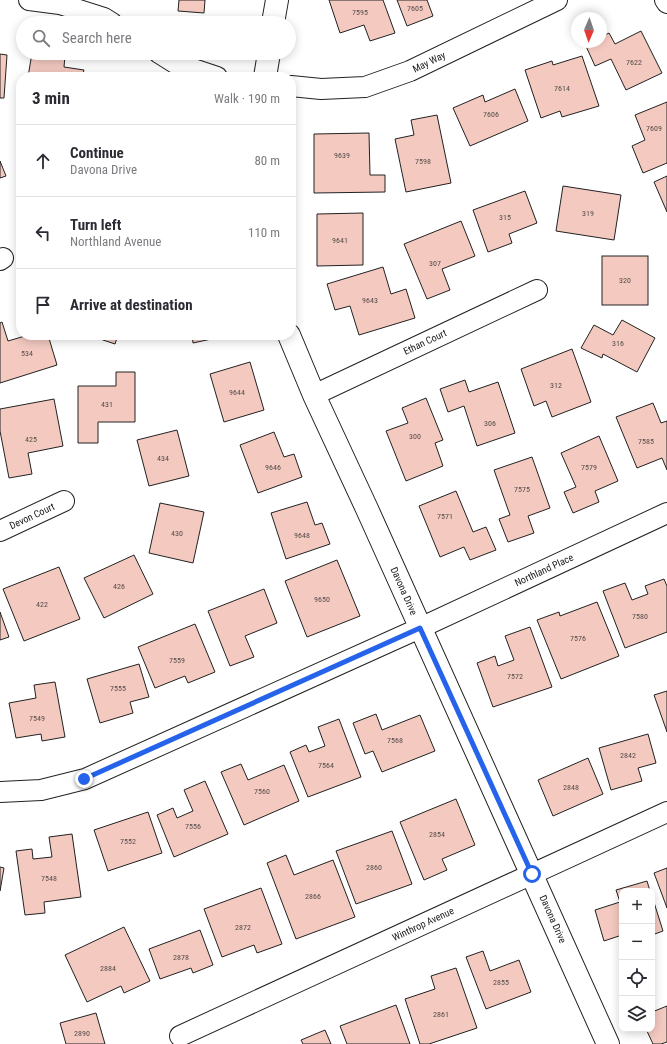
<!DOCTYPE html>
<html lang="en">
<head>
<meta charset="utf-8">
<style>
	:root { --surface:#fff; --page:#f2f2f3; --text:#2b2b33; --muted:#7c7c81; --line:#e1e1e2 }
	body { margin:0; font-family:"Roboto Condensed",sans-serif; background:var(--page); color:var(--text) }
	.controls { position:absolute; right:12px; bottom:12px; display:grid; overflow:hidden; border-radius:8px; box-shadow:0 2px 10px #0003 }
	.controls button { width:36px; height:36px; display:grid; place-items:center; padding:0; border:0; border-bottom:1px solid var(--line); background:var(--surface); color:var(--text); font:20px sans-serif }
	.compass { position:absolute; left:571px; top:12px; width:36px; height:36px; border-radius:50%; background:var(--surface); box-shadow:0 2px 10px #0003; rotate:182deg }
	.stop { position:absolute; width:12px; height:12px; margin:-9px; border:3px solid #2563eb; border-radius:50%; background:#fff }
	.stop.end { background:#2563eb; border-color:#fff; box-shadow:0 1px 4px #0008 }
	.list { margin:0; padding:0; list-style:none }
	h2 { display:flex; justify-content:space-between; align-items:center; height:52px; margin:0; padding:0 16px; font-size:17px }
	h2 small { font-size:13px; font-weight:400; color:var(--muted) }
	.list li { display:grid; grid-template-columns:26px 1fr auto; gap:12px; align-items:center; box-sizing:border-box; height:72px; padding:0 16px; border-top:1px solid var(--line) }
	.list b { display:block; font-size:15px; white-space:nowrap }
	.list p { margin:0; font-size:13px; white-space:nowrap; color:var(--muted) }
	.list em { font-size:13px; font-style:normal; color:var(--muted) }
	.icon { flex:none; width:22px; height:22px; fill:none; stroke:currentColor; stroke-width:2; stroke-linecap:round; stroke-linejoin:round }
	.map { position:relative; flex:none; width:667px; height:1044px; overflow:hidden }
	.search { position:absolute; background:var(--surface); box-shadow:0 2px 10px #0003; left:16px; top:16px; width:280px; height:44px; display:flex; align-items:center; gap:10px; box-sizing:border-box; padding:0 14px; border-radius:22px; color:var(--muted); font-size:15px }
	.panel { position:absolute; background:var(--surface); box-shadow:0 2px 10px #0003; left:16px; top:72px; width:280px; height:268px; border-radius:16px }
	.map>svg:first-child { display:block }
</style>
</head>
<body>
<div class="map">
<svg width="667" height="1044" viewBox="0 0 667 1044">
	<rect width="100%" height="100%" fill="#fff"/>
	<g fill="#f3c9c0" stroke="#222">
		<path d="M179,0H205L204,13L178,11Z"/>
		<path d="M329,0H383L395,33L370,41L364,25L340,33Z"/>
		<path d="M397,0H427L433,16L407,26Z"/>
		<path d="M641,31L662,73L626,90L611,59L595,66L585,44L590,42H601V37L609,33L615,44Z"/>
		<path d="M32,53H45L65,56L64,67L84,70L82,77H28Z"/>
		<path d="M0,54L7,55L4,98H0Z"/>
		<path d="M582,56L599,106L562,117L560,111L541,118L525,70L552,61L553,65Z"/>
		<path d="M515,89L528,121L470,146L453,108L483,95L485,102Z"/>
		<path d="M667,102V163L643,173L632,146L645,140L635,115Z"/>
		<path d="M437,115L451,183L406,192L395,139L414,135L411,120Z"/>
		<path d="M369,133L370,175H385V192L314,193V134Z"/>
		<path d="M0,161L6,176L0,178Z"/>
		<path d="M667,176V212L654,182Z"/>
		<path d="M563,186L621,195L614,240L556,231Z"/>
		<path d="M525,191L537,223L509,234L512,243L488,252L473,210Z"/>
		<path d="M363,213V265L317,266V214Z"/>
		<path d="M461,221L475,256L442,269L450,290L427,299L404,244Z"/>
		<rect x="602" y="256" width="46" height="49"/>
		<path d="M383,267L391,294L406,289L415,318L359,335L350,306L335,310L327,284Z"/>
		<path d="M622,320L655,338L637,372L603,354L602,358L581,348L594,325L613,335Z"/>
		<path d="M2,322L8,341L25,336L24,335H48L57,365L0,383V323Z"/>
		<path d="M88,335H118L115,344Z"/>
		<path d="M192,335H230L193,343Z"/>
		<path d="M572,349L591,402L552,417L546,401L534,406L521,369Z"/>
		<path d="M250,362L264,410L224,422L210,374Z"/>
		<path d="M116,372H135V422H98V443H78V386H116Z"/>
		<path d="M465,380L469,392L498,382L515,433L477,446L464,406L448,412L440,389Z"/>
		<path d="M426,398L443,440L435,443L443,466L406,481L386,431L408,423L402,408Z"/>
		<path d="M54,399L63,446L28,453L32,474L9,478L0,431V409Z"/>
		<path d="M653,403L661,423L667,421V470L662,458L637,468L616,417Z"/>
		<path d="M177,430L189,476L149,486L137,440Z"/>
		<path d="M274,432L284,457L294,454L302,477L258,493L240,445Z"/>
		<path d="M599,436L618,481L595,491L599,502L573,513L564,492L576,487L561,453Z"/>
		<path d="M532,457L550,508L528,516L534,533L508,542L499,519L510,515L494,470Z"/>
		<path d="M456,491L473,532L486,527L496,550L470,560L464,547L440,557L419,506Z"/>
		<path d="M307,502L315,525L322,523L330,544L286,559L271,513Z"/>
		<path d="M160,503L204,512L193,563L149,553Z"/>
		<path d="M134,555L153,594L104,618L84,578Z"/>
		<path d="M337,560L360,616L307,637L285,581Z"/>
		<path d="M59,567L80,619L24,641L3,589Z"/>
		<path d="M664,579L667,586V632L625,648L603,591L625,583L632,600L648,594L645,586Z"/>
		<path d="M264,589L277,623L245,636L254,657L230,666L208,611Z"/>
		<path d="M597,602L619,656L561,679L537,620L559,612L560,616Z"/>
		<path d="M0,612L9,637L0,640Z"/>
		<path d="M195,624L215,672L188,683L185,676L155,688L138,647Z"/>
		<path d="M530,627L552,687L493,707L477,663L495,656L498,666L514,660L505,636Z"/>
		<path d="M139,664L149,697L130,702L133,713L100,723L87,679Z"/>
		<path d="M55,682L65,737L42,741L41,734L16,738L9,703L36,698L34,685Z"/>
		<path d="M667,691V732L654,695Z"/>
		<path d="M376,714L382,730L420,715L435,751L382,772L373,751L365,754L353,723Z"/>
		<path d="M339,719L361,777L308,797L290,752L306,745L309,752L325,746L318,727Z"/>
		<path d="M648,734L656,763L638,768L642,781L611,790L599,748Z"/>
		<path d="M588,758L603,794L553,816L538,780Z"/>
		<path d="M241,764L248,780L284,765L299,801L244,825L221,772Z"/>
		<path d="M205,781L228,834L174,857L157,815L173,808L177,818L193,811L184,790Z"/>
		<path d="M456,799L475,845L442,859L447,870L424,880L400,822Z"/>
		<path d="M148,812L162,853L108,871L94,830Z"/>
		<path d="M392,831L412,884L356,904L336,851Z"/>
		<path d="M72,834L81,897L44,902L45,913L25,915L16,851L32,849L33,859L52,857L49,837Z"/>
		<path d="M286,855L294,875L333,860L355,917L296,939L267,863Z"/>
		<path d="M0,867L4,868L0,891Z"/>
		<path d="M667,868V908L654,873Z"/>
		<path d="M647,881L650,891H622V935L604,941L595,910L620,902L616,890Z"/>
		<path d="M261,888L282,944L257,953L254,945L222,957L204,909Z"/>
		<path d="M652,896L663,931L652,935Z"/>
		<path d="M124,927L150,981L124,993L121,986L87,1002L65,955Z"/>
		<path d="M200,930L213,965L193,973L191,968L160,979L149,949Z"/>
		<path d="M483,951L490,971L519,960L531,992L486,1009L466,957Z"/>
		<path d="M456,968L477,1028L429,1044H420L405,999L435,989L431,976Z"/>
		<path d="M396,1005L410,1044H347L340,1026Z"/>
		<path d="M667,1006V1042L661,1044H653L646,1029H652V1012Z"/>
		<path d="M96,1013L105,1044H66L60,1023Z"/>
		<path d="M325,1030L331,1044H303L301,1040Z"/>
	</g>
	<g fill="none" stroke-linecap="round" stroke-linejoin="round">
		<defs>
			<g id="minor">
				<path d="M29,0L60,4L104,18L112,23"/>
				<path d="M665,0L667,3"/>
				<path d="M159,53L175,63L217,77"/>
				<path d="M291,86L321,89L365,87L410,71L557,0"/>
				<path d="M0,260L3,258"/>
				<path d="M314,395L537,290"/>
				<path d="M0,531L64,501"/>
				<path d="M0,792L41,790L85,779L420,628L667,513"/>
				<path d="M180,1036L667,812"/>
			</g>
			<g id="tertiary">
				<path d="M273,23L277,0"/>
				<path d="M265,77L269,53"/>
				<path d="M289,335L314,395L367,509L608,1044"/>
			</g>
		</defs>
		<use href="#minor" stroke="#222" stroke-width="22"/>
		<use href="#tertiary" stroke="#222" stroke-width="24"/>
		<use href="#minor" stroke="#fff" stroke-width="20"/>
		<use href="#tertiary" stroke="#fff" stroke-width="22"/>
	</g>
	<g fill="none" stroke-linecap="round" stroke-linejoin="round">
		<path stroke="#2563eb" stroke-width="5" d="M84,779L420,628L532,874"/>
	</g>
	<g text-anchor="middle" dominant-baseline="central" stroke-width="3" stroke-linejoin="round" paint-order="stroke">
		<g font-size="8" fill="#564c4a">
			<text x="415" y="8">7605</text>
			<text x="360" y="12">7595</text>
			<text x="634" y="62">7622</text>
			<text x="562" y="88">7614</text>
			<text x="491" y="114">7606</text>
			<text x="654" y="128">7609</text>
			<text x="342" y="155">9639</text>
			<text x="423" y="161">7598</text>
			<text x="588" y="213">319</text>
			<text x="505" y="217">315</text>
			<text x="340" y="240">9641</text>
			<text x="435" y="263">307</text>
			<text x="625" y="280">320</text>
			<text x="370" y="300">9643</text>
			<text x="618" y="343">316</text>
			<text x="27" y="353">534</text>
			<text x="556" y="385">312</text>
			<text x="237" y="392">9644</text>
			<text x="107" y="404">431</text>
			<text x="490" y="423">306</text>
			<text x="415" y="436">300</text>
			<text x="31" y="439">425</text>
			<text x="646" y="441">7585</text>
			<text x="163" y="458">434</text>
			<text x="273" y="467">9646</text>
			<text x="589" y="467">7579</text>
			<text x="522" y="489">7575</text>
			<text x="445" y="516">7571</text>
			<text x="177" y="533">430</text>
			<text x="302" y="535">9648</text>
			<text x="119" y="586">426</text>
			<text x="322" y="599">9650</text>
			<text x="42" y="604">422</text>
			<text x="640" y="616">7580</text>
			<text x="578" y="638">7576</text>
			<text x="177" y="660">7559</text>
			<text x="515" y="676">7572</text>
			<text x="118" y="688">7555</text>
			<text x="37" y="718">7549</text>
			<text x="395" y="740">7568</text>
			<text x="628" y="755">2842</text>
			<text x="326" y="765">7564</text>
			<text x="571" y="787">2848</text>
			<text x="262" y="791">7560</text>
			<text x="193" y="826">7556</text>
			<text x="437" y="834">2854</text>
			<text x="128" y="841">7552</text>
			<text x="374" y="867">2860</text>
			<text x="49" y="878">7548</text>
			<text x="313" y="896">2866</text>
			<text x="243" y="927">2872</text>
			<text x="181" y="957">2878</text>
			<text x="108" y="968">2884</text>
			<text x="501" y="982">2855</text>
			<text x="441" y="1014">2861</text>
			<text x="82" y="1033">2890</text>
		</g>
		<g font-size="10" fill="#222" stroke="#fff">
			<text transform="translate(429 62) rotate(-26)">May Way</text>
			<text transform="translate(425 342) rotate(-25)">Ethan Court</text>
			<text transform="translate(32 516) rotate(-25)">Devon Court</text>
			<text transform="translate(544 570) rotate(-25)">Northland Place</text>
			<text transform="translate(404 591) rotate(66)">Davona Drive</text>
			<text transform="translate(553 919) rotate(66)">Davona Drive</text>
			<text transform="translate(423 924) rotate(-25)">Winthrop Avenue</text>
		</g>
	</g>
</svg>
<div class="controls">
<button>+</button>
<button>−</button>
<button><svg class="icon" aria-label="locate" viewBox="0 0 24 24"><circle cx="12" cy="12" r="6"/><path d="M12 2v4M12 18v4M2 12h4M18 12h4"/></svg></button>
<button><svg class="icon" aria-label="layers" viewBox="0 0 24 24"><path d="M12 4l9 5-9 5-9-5zM3 14l9 5 9-5"/></svg></button>
</div>
<svg class="compass" viewBox="-18 -18 36 36"><path d="M0-13l5 13h-10z" fill="#e53935"/><path d="M0 13l5-13h-10z" fill="#7c7c81"/></svg>
<div class="stop" style="left:532px;top:874px"></div>
<div class="stop end" style="left:84px;top:779px"></div>
<div class="search"><svg class="icon" aria-label="search" viewBox="0 0 24 24"><circle cx="10" cy="10" r="6"/><path d="M15 15l6 6"/></svg>Search here</div>
<section class="panel">
<h2>3 min<small>Walk · 190 m</small></h2>
<ul class="list">
<li><svg class="icon" aria-label="ahead" viewBox="0 0 24 24"><path d="M12 20V5M6 11l6-6 6 6"/></svg><div><b>Continue</b><p>Davona Drive</p></div><em>80 m</em></li>
<li><svg class="icon" aria-label="left" viewBox="0 0 24 24"><path d="M17 20v-9H6M10 6l-5 5 5 5"/></svg><div><b>Turn left</b><p>Northland Avenue</p></div><em>110 m</em></li>
<li><svg class="icon" aria-label="arrive" viewBox="0 0 24 24"><path d="M6 21V4h12l-3 4 3 4H6"/></svg><div><b>Arrive at destination</b></div></li>
</ul>
</section>
</div>
</body>
</html>
